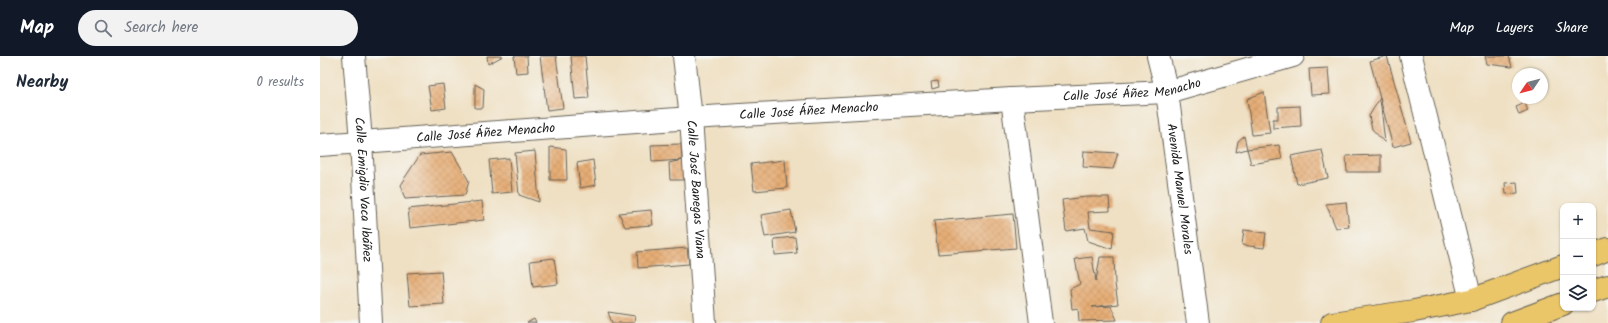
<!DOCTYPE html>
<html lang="en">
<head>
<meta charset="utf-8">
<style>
	:root { --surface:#fff; --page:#f2f2f3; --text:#1f2937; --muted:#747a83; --line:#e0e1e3; --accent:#111827 }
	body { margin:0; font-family:Kalam,sans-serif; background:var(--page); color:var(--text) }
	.controls { position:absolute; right:12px; bottom:12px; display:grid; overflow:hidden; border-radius:8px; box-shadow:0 1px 3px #0004 }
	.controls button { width:36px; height:36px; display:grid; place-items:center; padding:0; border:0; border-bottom:1px solid var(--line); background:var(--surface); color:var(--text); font:20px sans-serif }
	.compass { position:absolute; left:1192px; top:12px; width:36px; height:36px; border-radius:50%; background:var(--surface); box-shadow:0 1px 3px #0004; rotate:235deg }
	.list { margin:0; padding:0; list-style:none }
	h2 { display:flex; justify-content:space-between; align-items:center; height:52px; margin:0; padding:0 16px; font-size:17px }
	h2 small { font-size:13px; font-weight:400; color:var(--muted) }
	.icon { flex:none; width:22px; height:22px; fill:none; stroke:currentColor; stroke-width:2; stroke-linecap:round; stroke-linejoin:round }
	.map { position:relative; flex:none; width:1288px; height:267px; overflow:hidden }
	header { display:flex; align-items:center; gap:24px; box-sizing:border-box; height:56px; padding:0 20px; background:var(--accent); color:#fff }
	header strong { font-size:19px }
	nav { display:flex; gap:22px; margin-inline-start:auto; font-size:14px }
	.search { width:280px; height:36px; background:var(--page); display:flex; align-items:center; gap:10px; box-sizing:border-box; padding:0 14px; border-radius:22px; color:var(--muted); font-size:15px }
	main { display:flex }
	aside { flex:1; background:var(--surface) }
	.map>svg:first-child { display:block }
</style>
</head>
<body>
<header>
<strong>Map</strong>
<div class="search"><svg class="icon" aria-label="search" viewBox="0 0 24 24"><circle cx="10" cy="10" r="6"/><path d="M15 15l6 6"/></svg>Search here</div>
<nav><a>Map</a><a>Layers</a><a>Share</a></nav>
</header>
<main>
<aside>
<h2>Nearby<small>0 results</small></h2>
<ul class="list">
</ul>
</aside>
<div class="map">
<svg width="1288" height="267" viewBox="0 0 1288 267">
	<defs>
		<pattern id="building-cross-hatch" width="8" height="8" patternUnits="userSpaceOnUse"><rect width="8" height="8" fill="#e6ad76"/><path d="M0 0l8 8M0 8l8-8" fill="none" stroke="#c59466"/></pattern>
	</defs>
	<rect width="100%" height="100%" fill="#f6f6f2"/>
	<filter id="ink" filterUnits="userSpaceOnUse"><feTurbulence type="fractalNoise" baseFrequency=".025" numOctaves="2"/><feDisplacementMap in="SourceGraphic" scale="8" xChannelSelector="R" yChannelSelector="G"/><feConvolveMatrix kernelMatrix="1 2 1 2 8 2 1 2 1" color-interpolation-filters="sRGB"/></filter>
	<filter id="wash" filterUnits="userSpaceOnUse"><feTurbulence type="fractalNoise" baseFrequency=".012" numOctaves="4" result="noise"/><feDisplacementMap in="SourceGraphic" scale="16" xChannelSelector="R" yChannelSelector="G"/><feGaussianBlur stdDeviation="0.9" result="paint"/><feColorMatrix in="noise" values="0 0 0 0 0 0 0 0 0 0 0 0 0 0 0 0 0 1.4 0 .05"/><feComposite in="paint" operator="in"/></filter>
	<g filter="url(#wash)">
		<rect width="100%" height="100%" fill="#efe0c3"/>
		<g id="blocks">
			<g fill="url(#building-cross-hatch)">
				<path d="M167,0H183L168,8Z"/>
				<path d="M194,0H207L208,16L196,17Z"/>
				<path d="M220,0H236L243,52L227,54Z"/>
				<path d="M251,0H265L269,42L255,43Z"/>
				<path d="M1067,0L1091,86L1073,91L1050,5Z"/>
				<path d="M1165,0H1189L1192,11L1167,8Z"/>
				<path d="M1008,12L1010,38L991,39L989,13Z"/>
				<path d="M618,25L619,31L612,33L611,26Z"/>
				<path d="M123,28L126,52L112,54L108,30Z"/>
				<path d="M155,28L164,33L163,52H155Z"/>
				<path d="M944,36L950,77L932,79L927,43Z"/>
				<path d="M1060,42L1065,87L1052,73L1049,60Z"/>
				<path d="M1205,47L1208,55L1199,59L1196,51Z"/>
				<path d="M980,50L981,70L953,72V63H958V51Z"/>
				<path d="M924,80L927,93L959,89L962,103L931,108L927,93L916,96L918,85Z"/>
				<path d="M361,88L362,104L332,106L331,89Z"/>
				<path d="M230,91L246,93L247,124H230Z"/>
				<path d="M1002,94L1008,122L977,128L971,100Z"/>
				<path d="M215,95L219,146L199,139L195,97Z"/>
				<path d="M764,95L798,97L793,113L763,111Z"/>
				<path d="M132,96L149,125L145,139L85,143L80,129L100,99Z"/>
				<path d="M1061,99V116H1027L1026,100Z"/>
				<path d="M189,102L192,136L172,138L169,104Z"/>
				<path d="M273,104L276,129L260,132L257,107Z"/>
				<path d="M362,104L369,106L370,124H350L349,107Z"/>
				<path d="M465,104L467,132L434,135L431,108Z"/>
				<path d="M1197,126L1198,137L1186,138L1185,127Z"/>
				<path d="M766,141H789L790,155L768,156L770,172L794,175L792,193L768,185L765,172L746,175L742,144Z"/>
				<path d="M162,145L164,164L90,172L88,153Z"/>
				<path d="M1026,146L1029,171L1016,172L1006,148Z"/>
				<path d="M331,154L333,169L305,171L299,157Z"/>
				<path d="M471,154L475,176L445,181L441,159Z"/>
				<path d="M693,158L696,192L618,198L614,165Z"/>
				<path d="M924,174L946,177L944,192L922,189Z"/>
				<path d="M475,181L477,197L455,199L454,183Z"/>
				<path d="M367,192L369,208L318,212L317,196Z"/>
				<path d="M772,201L776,225L780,201H794L795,228L798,248L772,251L791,250L797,264L759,265L758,252L752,253L750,233L760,228L755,203Z"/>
				<path d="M234,202L238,228L213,231L210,205Z"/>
				<path d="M121,215L124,248L90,250L87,217Z"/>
				<path d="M288,256L315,260L314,267H292Z"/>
				<path d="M214,263L216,267H207Z"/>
			</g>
		</g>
	</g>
	<g filter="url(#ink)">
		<use href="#blocks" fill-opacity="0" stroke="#666156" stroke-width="1"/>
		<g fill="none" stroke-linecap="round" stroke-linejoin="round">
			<defs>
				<g id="minor">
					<path id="s1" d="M34,0L41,85L51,267"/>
					<path id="s2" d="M364,0L371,62L385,267"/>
					<path id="s3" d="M838,0L847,36L878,267"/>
					<path d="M1091,0L1151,244"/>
					<path d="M692,43L721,267"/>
					<path id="s4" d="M0,89L371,62L692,43L847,36L973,0"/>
				</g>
				<g id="major">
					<path d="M1273,199L1288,193"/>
					<path d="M1273,235L1288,230"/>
					<path d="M1012,267L1094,255L1151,244L1243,210"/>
					<path d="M1192,267L1243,248"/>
				</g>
			</defs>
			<use href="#minor" stroke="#666156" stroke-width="24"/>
			<use href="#major" stroke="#666156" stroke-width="24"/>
			<use href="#minor" stroke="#fff" stroke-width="22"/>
			<use href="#major" stroke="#ebc669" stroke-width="22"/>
		</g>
	</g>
	<g text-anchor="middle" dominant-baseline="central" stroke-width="4" stroke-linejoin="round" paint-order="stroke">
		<g font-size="13" fill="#1c1c1c" stroke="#f6f6f2">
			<text stroke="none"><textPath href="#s4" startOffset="814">Calle José Áñez Menacho</textPath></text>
			<text stroke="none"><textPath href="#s4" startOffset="490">Calle José Áñez Menacho</textPath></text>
			<text stroke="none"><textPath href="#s4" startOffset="166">Calle José Áñez Menacho</textPath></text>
			<text stroke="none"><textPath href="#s1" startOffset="134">Calle Emigdio Vaca Ibáñez</textPath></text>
			<text stroke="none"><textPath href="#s2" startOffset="134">Calle José Banegas Viana</textPath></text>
			<text stroke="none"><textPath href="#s3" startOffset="135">Avenida Manuel Morales</textPath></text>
		</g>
	</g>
</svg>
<div class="controls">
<button>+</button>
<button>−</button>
<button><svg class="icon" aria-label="layers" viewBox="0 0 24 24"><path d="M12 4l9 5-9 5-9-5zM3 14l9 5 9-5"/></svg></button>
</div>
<svg class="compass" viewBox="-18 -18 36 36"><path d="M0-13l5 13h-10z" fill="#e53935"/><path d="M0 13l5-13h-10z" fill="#747a83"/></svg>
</div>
</main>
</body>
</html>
